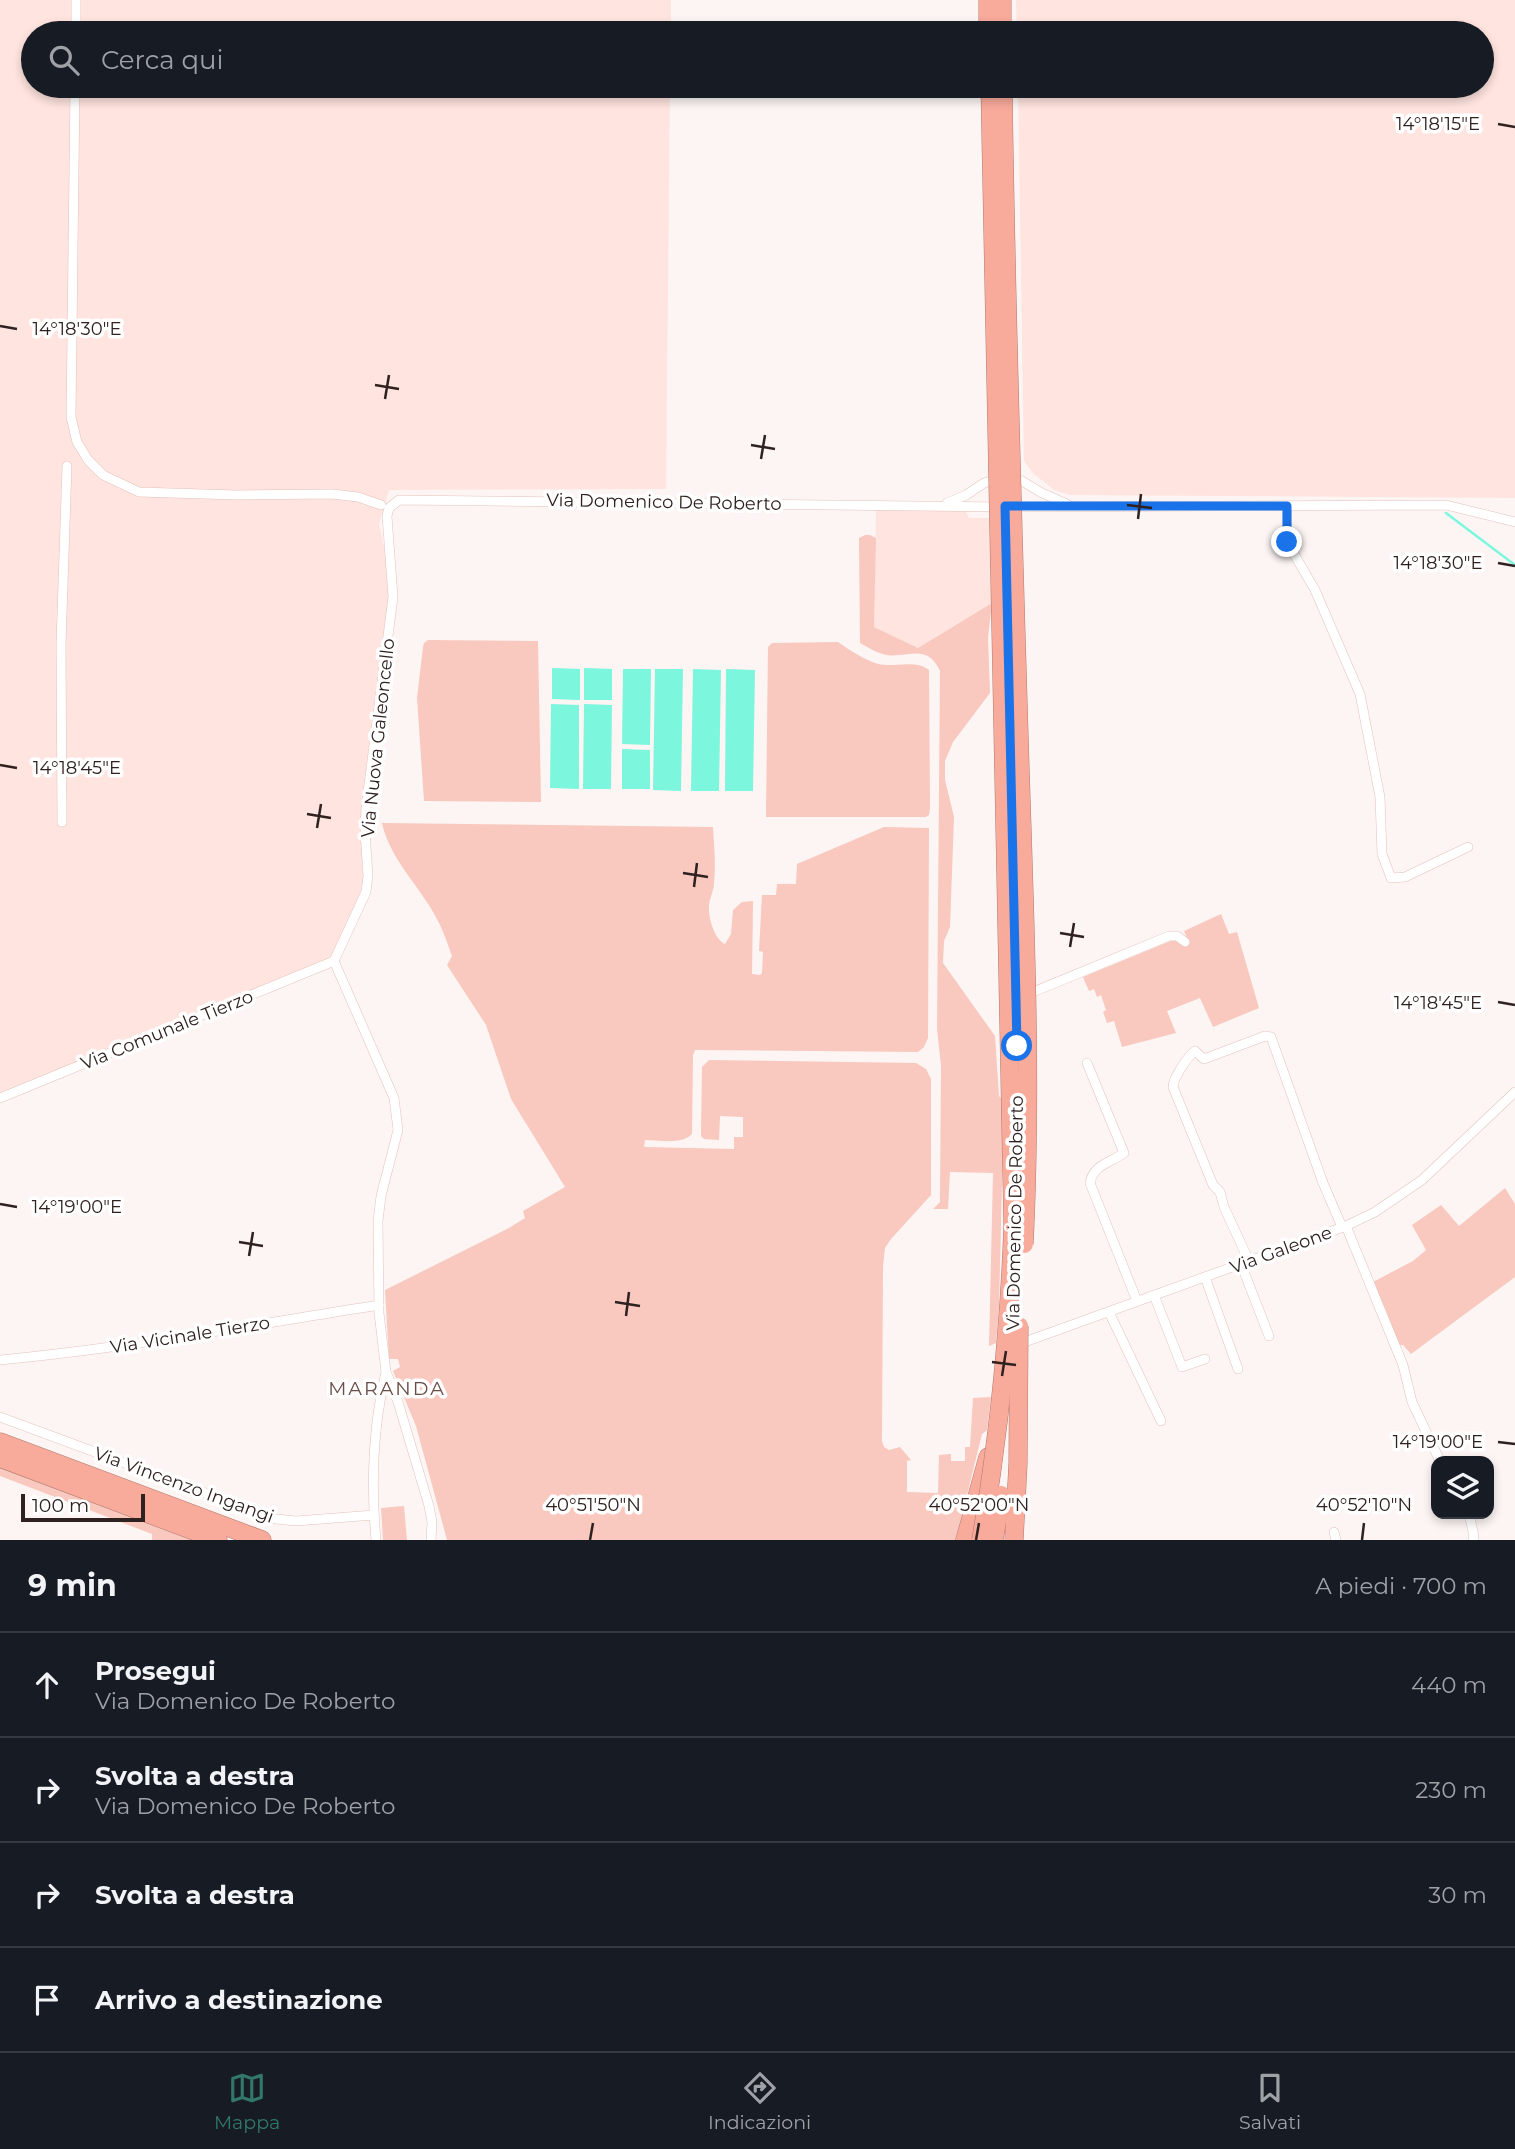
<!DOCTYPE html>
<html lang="it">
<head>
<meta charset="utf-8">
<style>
	:root { --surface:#171b24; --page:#242831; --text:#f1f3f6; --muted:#9ea1a6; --line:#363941; --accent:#32776a }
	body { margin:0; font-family:Montserrat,sans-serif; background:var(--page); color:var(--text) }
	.controls { position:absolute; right:21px; bottom:21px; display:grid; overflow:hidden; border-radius:14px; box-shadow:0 4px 10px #0003 }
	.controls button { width:63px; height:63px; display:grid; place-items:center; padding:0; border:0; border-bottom:2px solid var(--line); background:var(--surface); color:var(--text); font:35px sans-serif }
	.scale { position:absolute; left:21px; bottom:18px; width:124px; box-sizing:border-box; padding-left:7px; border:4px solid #2e211f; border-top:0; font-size:19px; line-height:24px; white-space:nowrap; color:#2e211f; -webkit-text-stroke:5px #fff; paint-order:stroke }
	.stop { position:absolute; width:21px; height:21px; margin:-16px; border:5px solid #1a73e8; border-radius:50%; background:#fff }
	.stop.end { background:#1a73e8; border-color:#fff; box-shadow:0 2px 7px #0008 }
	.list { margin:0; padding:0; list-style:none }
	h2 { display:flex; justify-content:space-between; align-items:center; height:91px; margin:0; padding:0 28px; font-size:30px }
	h2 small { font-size:23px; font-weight:400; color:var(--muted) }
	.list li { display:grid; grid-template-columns:46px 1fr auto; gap:21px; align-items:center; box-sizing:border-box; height:105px; padding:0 28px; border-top:2px solid var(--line) }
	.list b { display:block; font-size:26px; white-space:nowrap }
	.list p { margin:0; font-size:23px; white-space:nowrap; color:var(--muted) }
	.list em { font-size:23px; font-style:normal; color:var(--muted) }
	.icon { flex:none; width:38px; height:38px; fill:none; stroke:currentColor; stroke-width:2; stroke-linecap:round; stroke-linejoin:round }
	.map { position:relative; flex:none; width:1515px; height:1540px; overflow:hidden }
	.search { position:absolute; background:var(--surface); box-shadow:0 4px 10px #0003; left:21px; right:21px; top:21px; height:77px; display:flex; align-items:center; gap:18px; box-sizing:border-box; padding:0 24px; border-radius:38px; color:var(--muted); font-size:26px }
	.sheet { height:511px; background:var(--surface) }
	nav { display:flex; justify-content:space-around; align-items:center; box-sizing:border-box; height:98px; border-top:2px solid var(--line); background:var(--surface); font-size:19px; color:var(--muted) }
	nav a { display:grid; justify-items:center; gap:4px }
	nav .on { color:var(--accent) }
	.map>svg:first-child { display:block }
</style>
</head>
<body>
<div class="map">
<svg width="1515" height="1540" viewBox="0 0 1515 1540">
	<rect width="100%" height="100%" fill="#fcf5f3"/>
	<g fill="#ffe4df">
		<path d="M0,0H671V33H33V86H670L666,489L389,490L379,524L387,560L389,590L361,836L364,873L359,902L330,960L0,1092Z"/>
		<path d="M1016,0H1515V498L1070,495L1054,490L1033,473L1024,461L1018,86H1482V33H1017Z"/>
		<path d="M876,510L966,511L969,518H990L992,603L918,648L874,627Z"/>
	</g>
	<g fill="#f9c8be">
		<path d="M865,535H870L876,538L874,627L918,648L992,603L988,637L990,693L953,742L945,761V780L954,817L950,927L944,941L943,963L995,1036L999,1096L1004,1101L999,1307L996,1343L989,1346L993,1173L950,1172L948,1209H933L940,1202V1197L941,1066L937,1029L940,671C927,643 909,658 886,655C877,653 867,647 860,643L859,538Z"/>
		<path d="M428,640L538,641L541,802L424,801L417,698L423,647L424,643Z"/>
		<path d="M838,642C849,650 865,660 878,664C894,668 914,659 929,670L930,808L929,815L926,817H766L768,647L772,643Z"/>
		<path d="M382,823L713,827C714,845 716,864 714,883C714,890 710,897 709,905C708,917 714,939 725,944L731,934L733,910L742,902L753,901L752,974L760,975L762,973L763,952L759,951L762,895H776L777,884H796L797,864L884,827L929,828L928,1038L924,1047L918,1052L695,1050L693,1055L692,1134C682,1145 659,1140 645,1140L644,1147L734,1149V1137H743V1117L720,1116L719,1140L704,1139L701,1136L702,1067L709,1060L916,1063L926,1069L931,1079V1195L891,1239L885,1248L883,1266L882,1441L884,1447L889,1450L900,1447L911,1460L907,1461V1492L938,1493L939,1455L951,1454V1461H965V1447H970L973,1398L991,1397L987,1430L982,1434L956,1540H447L416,1426L393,1371L400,1367L398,1359H389L385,1290L507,1229L525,1218L523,1211L565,1187L511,1099L486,1025L447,965L452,956C448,946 445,935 440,925C424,890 390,861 382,823Z"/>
		<path d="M1221,914L1229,934L1237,932L1259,1008L1213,1027L1200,998L1167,1011L1176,1033L1122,1047L1114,1021L1107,1023L1103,1012L1106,1010L1101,995L1097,997L1094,989L1089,991L1083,977L1173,940L1174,941L1179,939L1182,946L1189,943L1184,931Z"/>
		<path d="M1505,1188L1515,1204V1277L1411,1354L1403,1345H1398L1371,1283L1413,1261L1426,1250L1412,1225L1441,1205L1459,1226Z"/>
		<path d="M0,1467L193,1540H152V1534L0,1476Z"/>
		<path d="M404,1506L407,1540H383L381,1508Z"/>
	</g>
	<g fill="#7df6de">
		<path d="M552,668L580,669V700L552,699Z"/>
		<path d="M584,668L612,669V700H584Z"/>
		<path d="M623,669H651L650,745L622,744Z"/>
		<path d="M655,669H683L681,791L653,790Z"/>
		<path d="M693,669L721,670L719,791H691Z"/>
		<path d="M726,669L755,670L753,791H725Z"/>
		<path d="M551,704L579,705V789L550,788Z"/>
		<path d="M584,704L612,705L611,789H583Z"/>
		<path d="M622,749L650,750V789H622Z"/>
	</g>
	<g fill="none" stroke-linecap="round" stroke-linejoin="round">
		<path stroke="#7df6de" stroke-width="2.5" d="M1446,513L1515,565"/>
		<defs>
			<g id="street">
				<path d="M76,33V0"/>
				<path d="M75,86L71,417L77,442L88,460L103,475L139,492L236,495L332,494L358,497L381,505"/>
				<path d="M947,503L966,495L984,483L1004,477L1022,481L1042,493L1067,504"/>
				<path d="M1287,506V542L1315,590L1360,694L1380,797L1382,854L1391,878L1405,877L1468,847"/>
				<path d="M62,822L61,644L67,466"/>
				<path d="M334,961L366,892L368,876L365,831L366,808L393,597L387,516L389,508L399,500L1005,507L1446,505L1515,522"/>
				<path d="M334,961L394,1098L398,1130L381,1196L378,1221L379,1313L386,1372L398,1402L429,1506L432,1522L431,1540"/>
				<path d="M1016,999L1169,936H1177L1185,942"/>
				<path d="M1087,1063L1124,1153C1110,1163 1093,1165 1090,1183L1137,1301"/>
				<path d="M0,1098L334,961"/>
				<path d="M1346,1226L1403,1365L1412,1402L1440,1461"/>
				<path d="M1249,1261L1224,1207L1220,1192L1213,1185L1173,1087C1173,1078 1188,1056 1195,1051L1204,1059L1265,1036L1271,1037L1323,1183L1342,1227"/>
				<path d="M1241,1264L1269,1336"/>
				<path d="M1205,1277L1238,1369"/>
				<path d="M1154,1295L1182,1367L1205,1359"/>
				<path d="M1109,1312L1161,1421"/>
				<path d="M1019,1344L1346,1226L1375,1212L1422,1180L1515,1092"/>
				<path d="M0,1360C127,1348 253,1325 379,1305"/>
				<path d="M0,1417L276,1519L296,1521L374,1515"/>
				<path d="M1469,1514L1474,1536L1473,1540"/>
				<path d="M1334,1532L1336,1540"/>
				<path d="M376,1540C371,1485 373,1426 386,1372"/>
			</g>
			<g id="highway">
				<path d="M988,0V33"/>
				<path d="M1002,0V33"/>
				<path d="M0,1442L262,1540"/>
				<path d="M0,1458L218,1540"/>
				<path d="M965,1540L988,1457"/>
			</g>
		</defs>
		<use href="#street" stroke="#e4c2bb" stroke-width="10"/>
		<use href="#highway" stroke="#b17a70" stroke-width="19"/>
		<use href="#street" stroke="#fff" stroke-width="9"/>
		<use href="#highway" stroke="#f8aa9b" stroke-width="18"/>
		<defs>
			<g id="highway-bridge">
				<path d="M1003,86C1006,313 1013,540 1020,767C1025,925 1032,1085 1024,1244"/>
				<path d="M981,1540C999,1436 1009,1332 1013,1226L990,86"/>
				<path d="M994,1540L1001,1495"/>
				<path d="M1014,1540L1018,1464L1019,1326"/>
			</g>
		</defs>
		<use href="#highway-bridge" stroke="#b17a70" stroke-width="19" stroke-linecap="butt"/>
		<use href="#highway-bridge" stroke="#f8aa9b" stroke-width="18"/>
	</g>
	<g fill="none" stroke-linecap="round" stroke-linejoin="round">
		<path stroke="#1a73e8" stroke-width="9" d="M1017,1046L1005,506H1287V542"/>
	</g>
	<path fill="none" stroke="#2e211f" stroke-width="2.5" d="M1498,124L1515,127M0,326L17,329M375,385L399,389M385,399L389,375M751,445L775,449M761,459L765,435M1127,505L1152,508M1138,519L1141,494M1498,563L1515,566M0,765L17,768M307,814L331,818M317,828L321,804M683,873L708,877M694,887L697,863M1060,933L1084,937M1070,947L1074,923M1498,1002L1515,1005M0,1204L17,1207M239,1242L263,1246M249,1256L253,1232M615,1302L640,1306M626,1316L629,1292M992,1362L1016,1365M1002,1376L1006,1351M1498,1442L1515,1444M590,1540L593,1523M976,1540L979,1523M1362,1540L1364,1523"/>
	<g text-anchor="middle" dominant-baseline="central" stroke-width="7" stroke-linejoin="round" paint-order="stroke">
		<g font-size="18" fill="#2e211f" stroke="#fff">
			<text transform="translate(664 502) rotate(1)">Via Domenico De Roberto</text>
			<text transform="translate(378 738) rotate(-84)">Via Nuova Galeoncello</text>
			<text transform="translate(167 1030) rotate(-22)">Via Comunale Tierzo</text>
			<text transform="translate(1015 1213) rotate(-89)">Via Domenico De Roberto</text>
			<text transform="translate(1281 1250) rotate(-20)">Via Galeone</text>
			<text transform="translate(190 1335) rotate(-9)">Via Vicinale Tierzo</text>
			<text transform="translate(184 1485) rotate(20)">Via Vincenzo Ingangi</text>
		</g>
		<g font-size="19" letter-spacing="2" fill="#6a4d48" stroke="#fff">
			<text x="387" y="1388">MARANDA</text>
		</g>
	</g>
	<g font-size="18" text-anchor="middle" fill="#2e211f" stroke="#fff" stroke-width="7" stroke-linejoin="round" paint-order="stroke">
		<text x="1438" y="130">14°18'15"E</text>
		<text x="77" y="335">14°18'30"E</text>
		<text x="1438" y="569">14°18'30"E</text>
		<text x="77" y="774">14°18'45"E</text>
		<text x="1438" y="1009">14°18'45"E</text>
		<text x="77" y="1213">14°19'00"E</text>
		<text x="1438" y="1448">14°19'00"E</text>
		<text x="593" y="1511">40°51'50"N</text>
		<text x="979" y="1511">40°52'00"N</text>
		<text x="1364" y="1511">40°52'10"N</text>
	</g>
</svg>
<div class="controls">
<button><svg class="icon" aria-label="layers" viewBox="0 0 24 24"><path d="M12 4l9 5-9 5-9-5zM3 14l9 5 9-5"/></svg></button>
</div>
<div class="scale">100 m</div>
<div class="stop" style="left:1017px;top:1046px"></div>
<div class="stop end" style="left:1287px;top:542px"></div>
<div class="search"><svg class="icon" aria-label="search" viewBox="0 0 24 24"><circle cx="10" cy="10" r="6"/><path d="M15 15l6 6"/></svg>Cerca qui</div>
</div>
<section class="sheet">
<h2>9 min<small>A piedi · 700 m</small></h2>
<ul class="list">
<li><svg class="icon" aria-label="ahead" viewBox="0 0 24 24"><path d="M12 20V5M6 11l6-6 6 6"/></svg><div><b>Prosegui</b><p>Via Domenico De Roberto</p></div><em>440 m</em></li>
<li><svg class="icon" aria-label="right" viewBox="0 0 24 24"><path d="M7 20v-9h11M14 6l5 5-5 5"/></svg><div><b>Svolta a destra</b><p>Via Domenico De Roberto</p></div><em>230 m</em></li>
<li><svg class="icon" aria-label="right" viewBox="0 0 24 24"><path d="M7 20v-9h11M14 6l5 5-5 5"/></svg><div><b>Svolta a destra</b></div><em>30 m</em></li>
<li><svg class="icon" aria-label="arrive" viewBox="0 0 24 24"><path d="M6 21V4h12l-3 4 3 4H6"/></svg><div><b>Arrivo a destinazione</b></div></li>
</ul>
</section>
<nav>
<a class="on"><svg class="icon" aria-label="map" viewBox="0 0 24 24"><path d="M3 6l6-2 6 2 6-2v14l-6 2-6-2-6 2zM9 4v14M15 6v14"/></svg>Mappa</a>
<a><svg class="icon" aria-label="directions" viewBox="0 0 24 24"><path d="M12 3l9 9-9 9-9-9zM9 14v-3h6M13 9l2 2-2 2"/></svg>Indicazioni</a>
<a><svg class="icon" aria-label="saved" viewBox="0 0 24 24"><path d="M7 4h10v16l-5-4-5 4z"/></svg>Salvati</a>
</nav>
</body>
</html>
